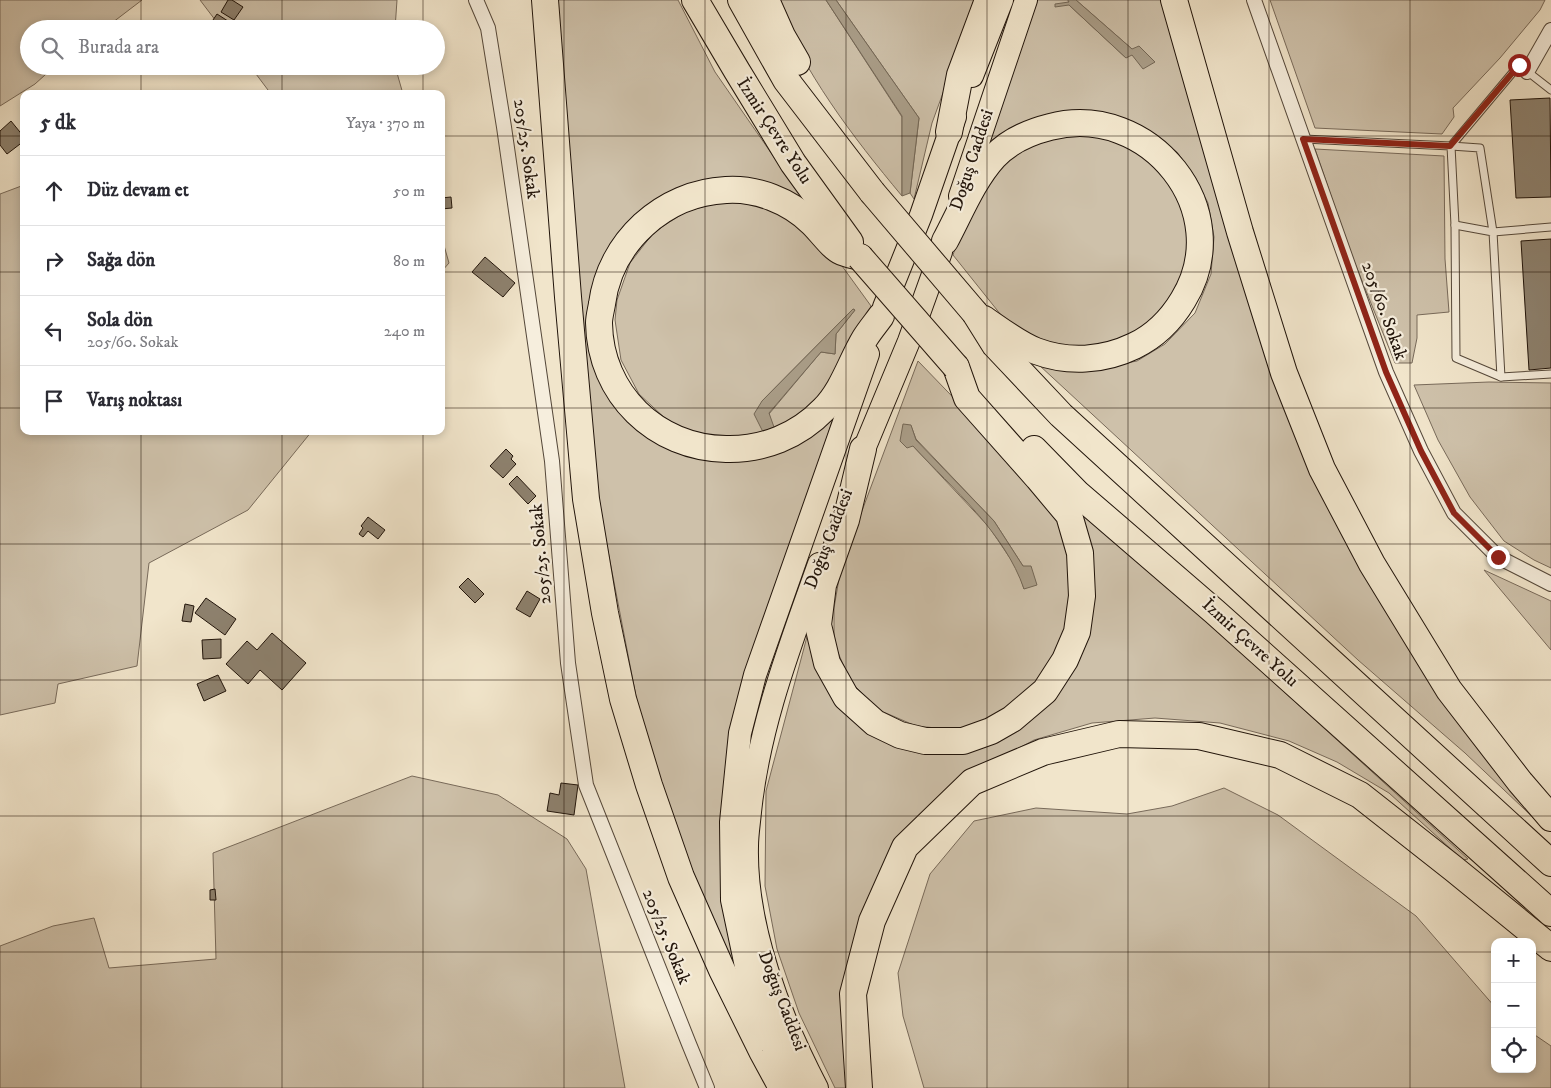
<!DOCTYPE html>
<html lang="tr">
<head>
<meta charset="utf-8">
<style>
	:root { --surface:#fff; --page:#f7f7f7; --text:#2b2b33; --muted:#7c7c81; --line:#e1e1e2 }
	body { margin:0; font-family:"IM FELL DW Pica",serif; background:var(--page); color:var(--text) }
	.controls { position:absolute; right:15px; bottom:15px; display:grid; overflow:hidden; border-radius:10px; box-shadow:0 2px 8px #0003 }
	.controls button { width:45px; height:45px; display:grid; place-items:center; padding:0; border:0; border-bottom:1px solid var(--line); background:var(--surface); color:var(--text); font:25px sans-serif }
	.stop { position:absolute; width:15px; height:15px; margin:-11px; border:4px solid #8f2418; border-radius:50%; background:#fff }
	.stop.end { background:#8f2418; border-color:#fff; box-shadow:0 1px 5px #0008 }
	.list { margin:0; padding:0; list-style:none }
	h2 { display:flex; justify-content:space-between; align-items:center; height:65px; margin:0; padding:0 20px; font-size:21px }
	h2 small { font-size:16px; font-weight:400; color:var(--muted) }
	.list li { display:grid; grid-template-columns:32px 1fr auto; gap:15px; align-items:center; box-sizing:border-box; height:70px; padding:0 20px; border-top:1px solid var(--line) }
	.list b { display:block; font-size:19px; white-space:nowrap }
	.list p { margin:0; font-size:16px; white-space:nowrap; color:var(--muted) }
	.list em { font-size:16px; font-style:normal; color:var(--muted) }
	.icon { flex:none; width:28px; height:28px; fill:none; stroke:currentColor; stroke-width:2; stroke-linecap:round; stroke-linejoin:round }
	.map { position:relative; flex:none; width:1551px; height:1088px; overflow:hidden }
	.search { position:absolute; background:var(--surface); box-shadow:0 2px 8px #0003; left:20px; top:20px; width:425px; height:55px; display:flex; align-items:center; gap:12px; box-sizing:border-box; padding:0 18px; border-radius:28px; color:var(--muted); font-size:19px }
	.panel { position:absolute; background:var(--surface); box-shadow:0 2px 8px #0003; left:20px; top:90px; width:425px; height:345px; border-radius:10px }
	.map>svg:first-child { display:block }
</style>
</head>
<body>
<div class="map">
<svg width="1551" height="1088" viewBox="0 0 1551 1088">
	<rect width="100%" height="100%" fill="#f1e5cb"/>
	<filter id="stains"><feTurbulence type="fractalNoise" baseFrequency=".004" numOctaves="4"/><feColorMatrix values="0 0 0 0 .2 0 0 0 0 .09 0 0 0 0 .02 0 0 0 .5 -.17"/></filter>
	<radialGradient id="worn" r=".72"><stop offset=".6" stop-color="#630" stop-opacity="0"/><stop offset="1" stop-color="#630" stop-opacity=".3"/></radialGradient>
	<g fill="#cec1aa" stroke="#786a5a" fill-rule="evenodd">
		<path d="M0,0H142L104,29H29V66H55L35,84L0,106Z"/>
		<path d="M200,0H397L395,29H222Z"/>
		<path d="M556,0H678L715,72L803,199L696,188L606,273L618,394L736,457L837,406L735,724L749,997L715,927L684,851L640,717L602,520L596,476Z"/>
		<path d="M775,0H826L902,117V196C852,136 804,73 775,0Z"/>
		<path d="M836,0H977L932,123L914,199L910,193L919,118Z"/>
		<path d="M1037,0H1068L1069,5L1126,58L1132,49L1076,0H1168L1278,385L1541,825L1465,753L1358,660L1039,365L1105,367L1137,361L1165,344L1195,313L1211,274L1214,237L1208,203L1195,177L1177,152L1149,132L1115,117L985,156Z"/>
		<path d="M1270,0H1545L1540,10L1500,58L1453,108L1454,117L1442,134L1315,128Z"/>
		<path d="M250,66H395L403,94H271Z"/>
		<path d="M1066,132L1103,134L1138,149L1166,175L1184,208L1189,245L1182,282L1138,337L1071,354L1009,325L953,255L962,227L999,164L1030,143Z"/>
		<path d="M1315,149L1444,156L1445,259L1449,312L1417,315V338L1412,363H1395L1348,246Z"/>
		<path d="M24,185V431H312L248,510L149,563L137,666L58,684L55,703L0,715V194Z"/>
		<path d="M725,201H744L784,211L829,248L871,306L863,328L827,394L799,420L743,440L703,436L668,421L639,394L621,360L615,320L617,300L630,263L654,232L687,211ZM853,309L855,310L836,334L835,354L821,352L769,414L762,401Z"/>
		<path d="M441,235L449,263L441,272Z"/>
		<path d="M918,361L1030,477L1067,530L1070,628L1056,667L997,721L957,730L916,726L879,710L850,681L834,643V608L841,567ZM911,426L916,439L994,521L1023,566L1024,589L1018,570L989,527L913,446Z"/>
		<path d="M1489,382L1551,383V568L1534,560L1504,541L1470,497L1438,440L1414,385Z"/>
		<path d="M1064,492L1468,859L1463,860L1389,793L1337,762L1289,741L1220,723L1155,718L1092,723L1034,740L980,769L868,898L849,1088H835L799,1013L777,949L765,886L766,791L813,614L847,706L967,746L1086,636Z"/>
		<path d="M1484,570L1551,601V650Z"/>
		<path d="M412,776L498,795L567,839L586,869L625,1088H0V946L53,926L94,918L109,968L216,959L213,853Z"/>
		<path d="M1224,788L1278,815L1416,916L1495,1007V1069H1532V1033L1551,1046V1088H924L903,1016L898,973L930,874L974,821L1036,808L1127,814L1172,806Z"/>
	</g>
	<g fill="#aa9e89" stroke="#736756">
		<path d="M826,0H836L919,118L910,193L902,196V116Z"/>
		<path d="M1068,0H1076L1132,49L1139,46L1155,62L1143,69L1132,55L1126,58L1069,5L1055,7V4L1069,2Z"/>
		<path d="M853,309L855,310L836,334L835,354L821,352L769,413L775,430L763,432L754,414L762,401Z"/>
		<path d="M903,424L911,425L916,440L994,521L1023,566H1031L1037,585L1024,589C1005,533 953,489 913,446L907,448L900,441Z"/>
	</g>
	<g fill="#8d816e" stroke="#21140a">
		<path d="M228,0H232L243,7L234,20L221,12Z"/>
		<path d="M217,14L231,23L227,29H213L209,26Z"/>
		<path d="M1550,98L1551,197L1516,198L1510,100Z"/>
		<path d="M11,121L24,137V141L7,154L0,145V131Z"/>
		<path d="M451,197L452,208L441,209V198Z"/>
		<path d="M1551,239V368L1529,370L1521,241Z"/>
		<path d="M485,257L515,283L503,297L472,272Z"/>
		<path d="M506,449L513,456L511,459L516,464L503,478L490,466Z"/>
		<path d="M517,476L536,496L528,504L509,484Z"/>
		<path d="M368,517L385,530L378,539L368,531L363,537L359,534L363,528L361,526Z"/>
		<path d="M468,578L484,594L475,603L459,587Z"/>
		<path d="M527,591L540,599L530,617L516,609Z"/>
		<path d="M206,598L236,619L225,635L195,613Z"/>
		<path d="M185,604L194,606L191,622L182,621Z"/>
		<path d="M272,633L306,663L282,690L260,670L248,684L226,664L247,641L257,650Z"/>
		<path d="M221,639V658L203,659L202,640Z"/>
		<path d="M218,675L226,691L204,701L197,684Z"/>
		<path d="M561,783L578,785L574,815L547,811L550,793L559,795Z"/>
		<path d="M215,889L216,900H210V890Z"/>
	</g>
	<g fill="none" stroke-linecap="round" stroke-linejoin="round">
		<defs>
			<g id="lane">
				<path d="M1551,90L1519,65L1451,146L1480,148L1493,232L1551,227"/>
				<path d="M1304,139L1451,146L1455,225L1456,358L1501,377L1551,374"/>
				<path d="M1455,225L1493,232L1501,377"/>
			</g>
			<g id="street">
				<path d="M476,0L488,28L504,127L552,461L568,663L586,785L689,1044L707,1088"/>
				<path d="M1254,0L1386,372L1421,451L1454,513L1498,557L1551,584"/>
				<path d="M1527,72L1551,30"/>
			</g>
			<g id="primary">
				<path d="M972,76L1002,0"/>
				<path d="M960,196L1026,0"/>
				<path d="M884,307L921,215L955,117"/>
				<path d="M857,466L909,341L941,252"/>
				<path d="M796,1088L771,1035L748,976L732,900L731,822L740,733L755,675L868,354"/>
				<path d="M817,1088C780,1017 745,927 747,846C747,835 749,823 750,812C759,725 790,646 819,564"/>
			</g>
			<g id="highway">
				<path d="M545,0L568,297L586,499L605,613L623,699L649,785L681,877L722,970L762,1051L782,1088"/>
				<path d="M695,0L737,71L793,163L850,242"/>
				<path d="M741,0L786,80L872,192"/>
				<path d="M766,0L782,36L797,62"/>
				<path d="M1174,0L1240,232L1284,373L1322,469L1372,564L1449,690L1520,782L1551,818"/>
				<path d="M949,132L960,75L988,0"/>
				<path d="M945,241C960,213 973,180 994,157C1009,141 1030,132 1050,127C1149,101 1238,211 1183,300C1171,320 1155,336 1134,346C1103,361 1068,363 1036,351C1018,344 1000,330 984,319"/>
				<path d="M860,257C854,256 847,254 842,252C832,248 820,230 811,222C789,201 757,188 726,190C663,193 610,242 602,304C601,310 599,317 599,323C600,394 656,448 726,449C763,450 798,436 824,409C843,390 851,361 865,338C870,330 876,323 881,316"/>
				<path d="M975,313L995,345L1061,415L1551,863"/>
				<path d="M863,449L846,520L823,585L818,625L827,663L846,697L875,723L900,735L925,741H963L991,731L1012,719L1045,691L1065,660L1077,632L1082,596L1080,553L1069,515L1038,478L967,398L956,367"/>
				<path d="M1034,449L1077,493L1215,612L1551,913"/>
				<path d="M859,1088L853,994L872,921L905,847L972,782L1043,752L1119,734L1199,736L1280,755L1360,795L1454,869L1551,948"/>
			</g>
		</defs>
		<use href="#lane" stroke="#55483a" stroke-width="9"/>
		<use href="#street" stroke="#55483a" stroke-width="16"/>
		<use href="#primary" stroke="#21140a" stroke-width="24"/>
		<use href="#highway" stroke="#21140a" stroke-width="28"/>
		<use href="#lane" stroke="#f6eedd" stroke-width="7"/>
		<use href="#street" stroke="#f6eedd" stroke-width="14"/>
		<use href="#primary" stroke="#f1e5cb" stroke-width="22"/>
		<use href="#highway" stroke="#f1e5cb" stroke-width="26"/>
		<defs>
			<g id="highway-bridge">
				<path d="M872,192L975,313"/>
				<path d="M860,257L956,367"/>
			</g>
		</defs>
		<use href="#highway-bridge" stroke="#21140a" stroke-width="28" stroke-linecap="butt"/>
		<use href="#highway-bridge" stroke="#f1e5cb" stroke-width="26"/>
	</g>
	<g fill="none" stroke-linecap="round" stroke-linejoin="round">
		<path stroke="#8f2418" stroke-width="6" d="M1498,557L1454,513L1421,451L1386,372L1303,139L1450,146L1519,65"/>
	</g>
	<path fill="none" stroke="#21140a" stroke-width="1" stroke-opacity="0.55" d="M141,0V29M282,0V29M423,0V29M564,0V1088M705,0V1088M846,0V1088M987,0V1088M1128,0V1088M1269,0V1088M1410,0V1088M141,66V94M282,66V94M423,66V94M0,136H24M441,136H1551M0,272H24M441,272H1551M0,408H24M441,408H1551M141,431V1088M282,431V1088M423,431V1088M0,544H1551M0,680H1551M0,816H1551M0,952H1495M1532,952H1551"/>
	<g text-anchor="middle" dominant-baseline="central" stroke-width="4.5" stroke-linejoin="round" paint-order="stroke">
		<g font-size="18" fill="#21140a" stroke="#f6eedd">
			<text transform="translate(774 131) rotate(57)">İzmir Çevre Yolu</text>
			<text transform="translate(526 149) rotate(82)">205/25. Sokak</text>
			<text transform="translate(972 160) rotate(-72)">Doğuş Caddesi</text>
			<text transform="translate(1384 311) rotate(70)">205/60. Sokak</text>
			<text transform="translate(829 539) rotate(-69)">Doğuş Caddesi</text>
			<text transform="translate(541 554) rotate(-95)">205/25. Sokak</text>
			<text transform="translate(1250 643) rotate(42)">İzmir Çevre Yolu</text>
			<text transform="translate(666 937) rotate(68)">205/25. Sokak</text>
			<text transform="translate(782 1001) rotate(69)">Doğuş Caddesi</text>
		</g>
	</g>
	<rect width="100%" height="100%" filter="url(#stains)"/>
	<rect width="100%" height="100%" fill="url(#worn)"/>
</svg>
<div class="controls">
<button>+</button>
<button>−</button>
<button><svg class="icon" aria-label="locate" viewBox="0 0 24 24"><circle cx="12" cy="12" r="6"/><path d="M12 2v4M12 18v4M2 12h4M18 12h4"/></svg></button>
</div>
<div class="stop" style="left:1519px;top:65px"></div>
<div class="stop end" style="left:1498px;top:557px"></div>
<div class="search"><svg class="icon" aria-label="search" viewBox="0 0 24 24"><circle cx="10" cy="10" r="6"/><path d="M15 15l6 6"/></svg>Burada ara</div>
<section class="panel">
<h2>5 dk<small>Yaya · 370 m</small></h2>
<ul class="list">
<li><svg class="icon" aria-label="ahead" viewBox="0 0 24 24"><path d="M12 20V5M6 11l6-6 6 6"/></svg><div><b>Düz devam et</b></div><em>50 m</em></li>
<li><svg class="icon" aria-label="right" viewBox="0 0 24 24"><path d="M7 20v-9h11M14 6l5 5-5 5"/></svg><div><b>Sağa dön</b></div><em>80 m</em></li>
<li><svg class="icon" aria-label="left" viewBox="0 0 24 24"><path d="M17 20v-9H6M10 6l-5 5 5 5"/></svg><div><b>Sola dön</b><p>205/60. Sokak</p></div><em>240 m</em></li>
<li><svg class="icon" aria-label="arrive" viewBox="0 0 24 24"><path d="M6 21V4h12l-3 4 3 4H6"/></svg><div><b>Varış noktası</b></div></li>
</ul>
</section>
</div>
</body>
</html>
